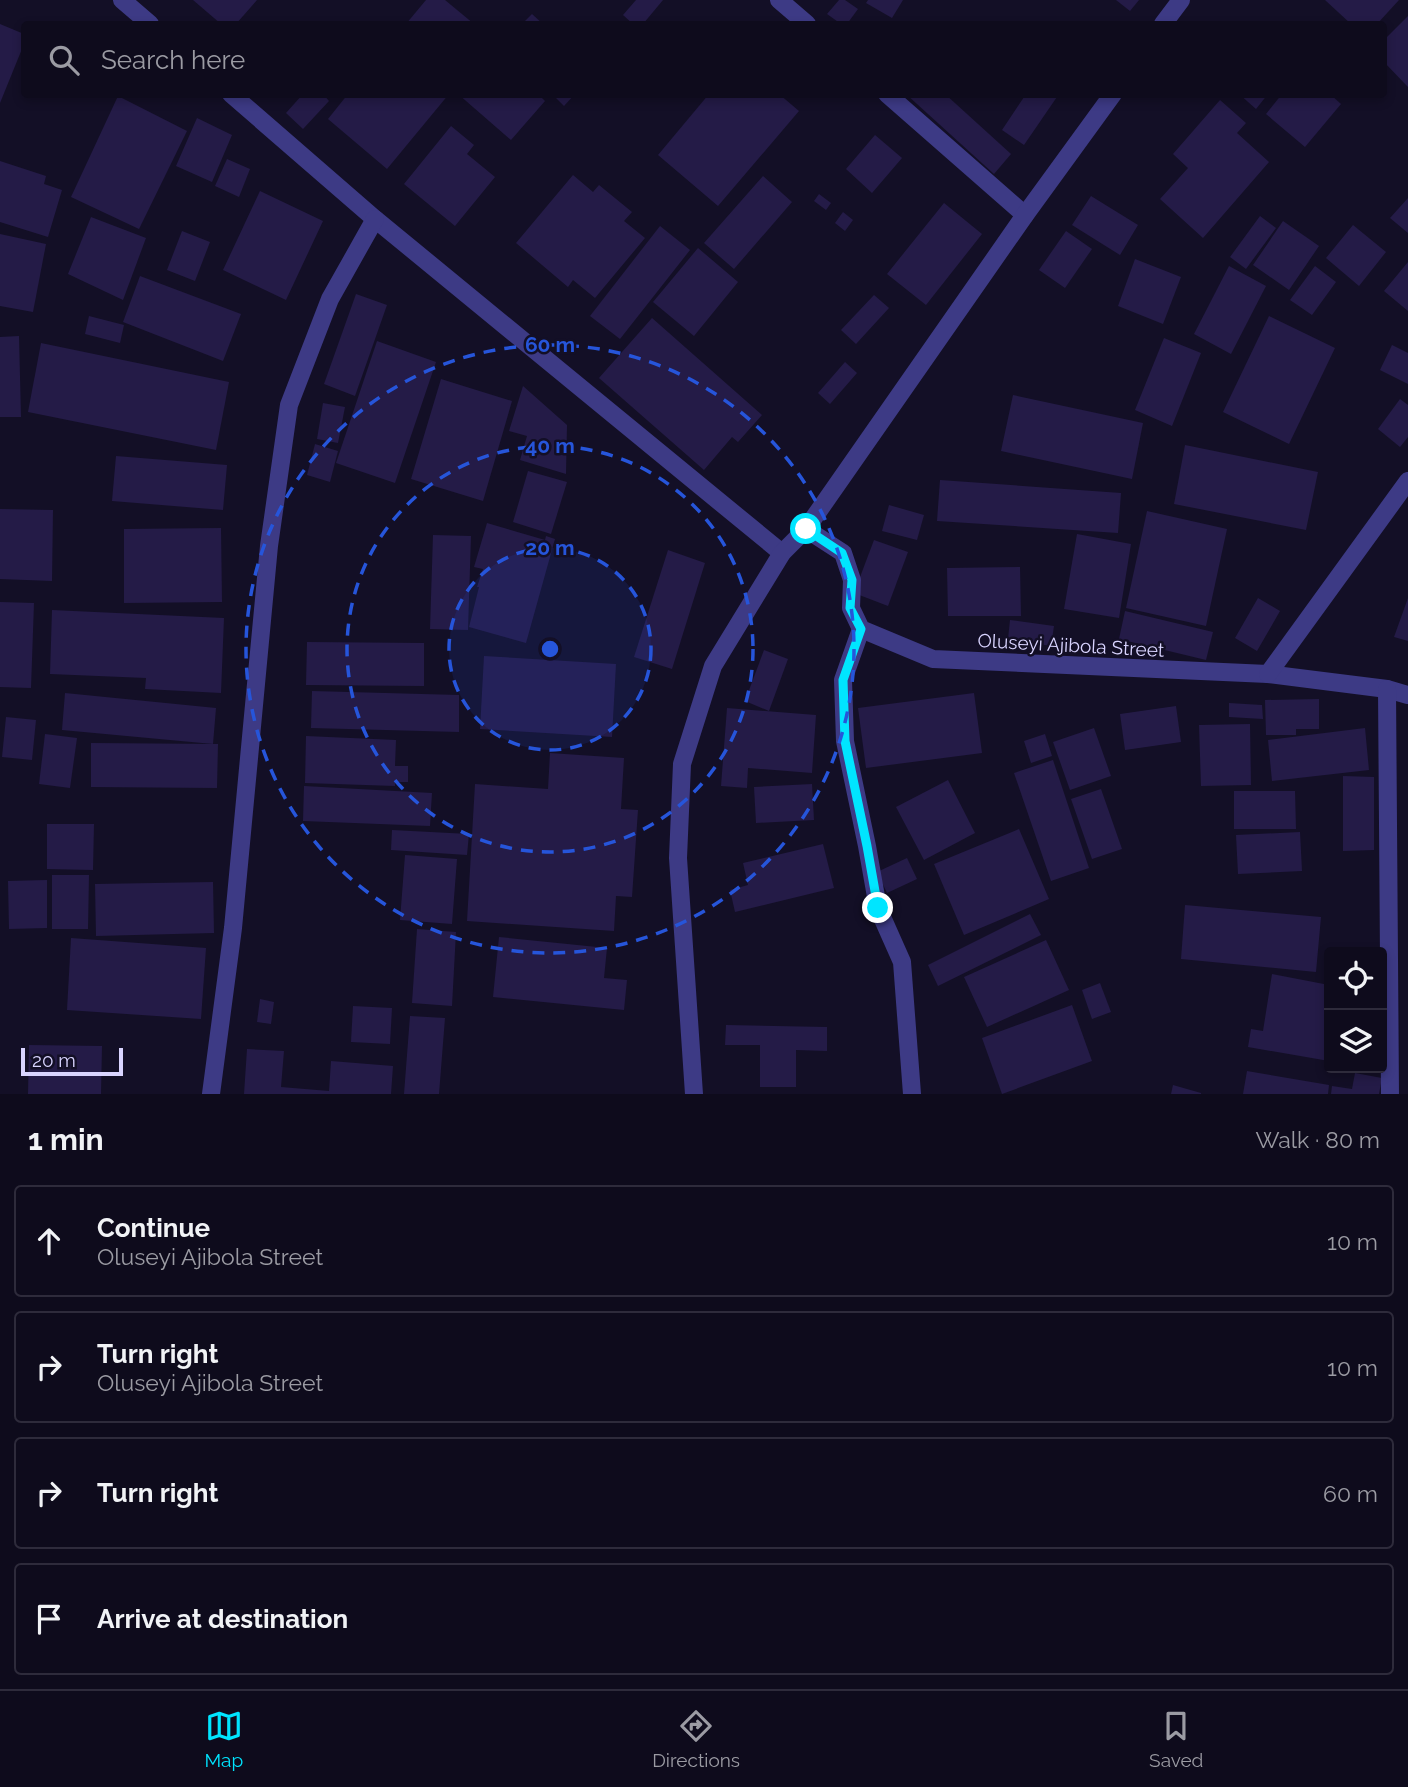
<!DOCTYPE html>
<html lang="en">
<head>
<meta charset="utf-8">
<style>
	:root { --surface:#0e0b1c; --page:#1c1929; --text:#f1f3f6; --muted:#9b9ba3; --line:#2e2b3b; --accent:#00e5ff }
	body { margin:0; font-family:Raleway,sans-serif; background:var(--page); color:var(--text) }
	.controls { position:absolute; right:21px; bottom:21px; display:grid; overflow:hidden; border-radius:7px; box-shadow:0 4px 10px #0003 }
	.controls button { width:63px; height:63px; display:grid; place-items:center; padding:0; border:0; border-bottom:2px solid var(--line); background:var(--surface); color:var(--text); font:35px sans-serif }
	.scale { position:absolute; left:21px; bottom:18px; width:102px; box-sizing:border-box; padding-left:7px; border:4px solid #d9d4ff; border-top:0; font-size:19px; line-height:24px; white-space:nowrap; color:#d9d4ff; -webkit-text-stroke:5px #130f26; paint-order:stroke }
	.stop { position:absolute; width:21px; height:21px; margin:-16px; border:5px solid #00e5ff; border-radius:50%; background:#fff }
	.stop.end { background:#00e5ff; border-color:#fff; box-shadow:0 2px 7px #0008 }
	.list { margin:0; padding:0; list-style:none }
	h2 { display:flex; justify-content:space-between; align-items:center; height:91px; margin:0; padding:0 28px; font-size:30px }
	h2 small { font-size:23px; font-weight:400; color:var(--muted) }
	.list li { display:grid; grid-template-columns:46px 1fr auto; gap:21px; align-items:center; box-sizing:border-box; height:112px; margin:0 14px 14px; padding:0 14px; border:2px solid var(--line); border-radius:7px }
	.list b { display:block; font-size:26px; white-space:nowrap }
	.list p { margin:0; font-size:23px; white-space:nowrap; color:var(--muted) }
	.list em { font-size:23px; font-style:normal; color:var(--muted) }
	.icon { flex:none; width:38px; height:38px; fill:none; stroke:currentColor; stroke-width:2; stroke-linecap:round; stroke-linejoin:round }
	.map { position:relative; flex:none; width:1408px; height:1094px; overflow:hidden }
	.search { position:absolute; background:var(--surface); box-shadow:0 4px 10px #0003; left:21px; right:21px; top:21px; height:77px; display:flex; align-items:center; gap:18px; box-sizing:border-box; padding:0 24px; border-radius:7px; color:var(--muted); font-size:26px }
	.sheet { height:595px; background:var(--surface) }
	nav { display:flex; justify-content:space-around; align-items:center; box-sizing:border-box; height:98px; border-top:2px solid var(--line); background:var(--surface); font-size:19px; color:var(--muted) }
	nav a { display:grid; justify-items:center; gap:4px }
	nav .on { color:var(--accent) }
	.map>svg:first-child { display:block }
</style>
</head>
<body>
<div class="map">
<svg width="1408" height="1094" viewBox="0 0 1408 1094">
	<rect width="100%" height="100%" fill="#130f26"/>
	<g fill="#241b47">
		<path d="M193,0H257L236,24H221Z"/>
		<path d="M426,0H445L474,24H406Z"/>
		<path d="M636,0H663L643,24H633L623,15Z"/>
		<path d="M839,0H845L858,9L847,24H841L827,14Z"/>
		<path d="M868,0H903L892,18L866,3Z"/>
		<path d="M1116,0H1139L1130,11Z"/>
		<path d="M1325,0H1399L1377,24H1351Z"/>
		<path d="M532,14L543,24H522Z"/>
		<path d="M1408,16V87L1384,62V40Z"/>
		<path d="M0,24L24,34V44L0,103Z"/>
		<path d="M303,94H323L329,101L303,129L286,113Z"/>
		<path d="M348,94H449L387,169L328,119Z"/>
		<path d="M458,94H538L545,101L511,140Z"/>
		<path d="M552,94H575L564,106Z"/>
		<path d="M709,94H779L799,111L718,206L658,155Z"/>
		<path d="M906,94H945L1011,154L994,174Z"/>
		<path d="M1026,94H1059L1024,145L1002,130Z"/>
		<path d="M1239,94H1268L1256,109Z"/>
		<path d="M1282,94H1330L1341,104L1305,147L1266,114Z"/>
		<path d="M118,96L187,131L139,229L71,197Z"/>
		<path d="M1220,100L1246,123L1237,133L1269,162L1203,238L1160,199L1188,168L1173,154Z"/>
		<path d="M197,118L232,135L212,182L176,166Z"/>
		<path d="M451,126L474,145L467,154L495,177L455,226L404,184Z"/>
		<path d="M875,135L902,158L872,193L846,169Z"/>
		<path d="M227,159L250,169L239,197L215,186Z"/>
		<path d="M0,161L46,176L44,184L62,190L48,237L0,222Z"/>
		<path d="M573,175L593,192L599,185L632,212L624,221L645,238L595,298L573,280L568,287L516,243Z"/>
		<path d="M763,176L792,202L734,269L704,243Z"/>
		<path d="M260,191L323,221L286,300L223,270Z"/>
		<path d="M819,194L831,203L826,210L814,201Z"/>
		<path d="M1091,196L1138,225L1120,255L1072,225Z"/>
		<path d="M1408,198V233L1390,218Z"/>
		<path d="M944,203L982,234L926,305L887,274Z"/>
		<path d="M843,212L853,220L845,231L835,223Z"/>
		<path d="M1260,216L1276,228L1246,269L1230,257Z"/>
		<path d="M91,217L146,238L123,300L68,274Z"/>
		<path d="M1283,221L1319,246L1289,290L1253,265Z"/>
		<path d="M1353,225L1386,252L1359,286L1326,258Z"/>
		<path d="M660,226L690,250L620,339L590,316Z"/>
		<path d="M182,231L210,242L195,281L167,270Z"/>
		<path d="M1066,231L1092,249L1065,288L1039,270Z"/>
		<path d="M0,234L46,244L33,312L0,306Z"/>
		<path d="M698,248L738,282L694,336L653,302Z"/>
		<path d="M1135,259L1181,277L1163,324L1118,306Z"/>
		<path d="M1408,262V311L1384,291Z"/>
		<path d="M1229,266L1266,286L1231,354L1194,334Z"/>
		<path d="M1315,266L1336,282L1312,315L1290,300Z"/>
		<path d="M140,276L241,314L223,361L123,322Z"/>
		<path d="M356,294L387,305L355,396L324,384Z"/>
		<path d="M874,295L889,308L856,344L841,330Z"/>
		<path d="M89,316L124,325L120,343L85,334Z"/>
		<path d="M1269,316L1335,348L1289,444L1223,412Z"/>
		<path d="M652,318L762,415L738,442L732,437L704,470L599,378Z"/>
		<path d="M19,336L21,417H0V337Z"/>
		<path d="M1164,338L1201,353L1172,426L1135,410Z"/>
		<path d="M377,341L436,362L395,483L336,463Z"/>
		<path d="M41,343L229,382L216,450L28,412Z"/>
		<path d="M1392,345L1408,353V384L1380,370Z"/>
		<path d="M845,362L857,373L830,404L818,393Z"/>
		<path d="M441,379L512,401L483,501L411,479Z"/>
		<path d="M523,386L567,425L566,474L520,460L527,436L509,431Z"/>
		<path d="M1013,395L1143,423L1132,479L1001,451Z"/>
		<path d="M1400,399L1408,405V437L1400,447L1378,429Z"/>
		<path d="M323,403L345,407L338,443L317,439Z"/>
		<path d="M315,444L338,451L330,482L307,475Z"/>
		<path d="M1185,445L1318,472L1306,530L1174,504Z"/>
		<path d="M116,456L227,465L223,510L112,501Z"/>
		<path d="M528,471L567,482L551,534L513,522Z"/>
		<path d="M940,480L1121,493L1118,533L937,521Z"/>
		<path d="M889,505L924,515L917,540L882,531Z"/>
		<path d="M0,509L53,510L52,581L0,579Z"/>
		<path d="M1147,511L1227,529L1206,626L1126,608Z"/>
		<path d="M487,523L545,540L546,536L555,539L526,643L469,627L479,587H477L483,569L474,567Z"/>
		<path d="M221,528L222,602L124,603V529Z"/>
		<path d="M1077,534L1131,544L1119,618L1064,609Z"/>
		<path d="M433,535L471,536L468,630L430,629Z"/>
		<path d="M874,540L908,552L888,606L854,593Z"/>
		<path d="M668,550L705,563L672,669L634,657Z"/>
		<path d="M1020,567L1021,616H948L947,568Z"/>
		<path d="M1258,598L1280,611L1257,651L1235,638Z"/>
		<path d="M1408,598V641L1394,637Z"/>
		<path d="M0,602L34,603L31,688L0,687Z"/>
		<path d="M52,610L224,618L221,693L145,689L146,678L50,674Z"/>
		<path d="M1125,611L1213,632L1206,660L1119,639Z"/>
		<path d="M1010,620L1054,626L1051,646L1008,639Z"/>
		<path d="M307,642L424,643V686L306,685Z"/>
		<path d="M764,650L788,659L769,711L745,701Z"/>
		<path d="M484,656L616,664L612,737L480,729Z"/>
		<path d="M312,691L459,695V732L311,728Z"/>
		<path d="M65,693L216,708L213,744L62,730Z"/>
		<path d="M974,693L982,753L866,768L858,708Z"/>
		<path d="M1319,699V729H1296V735H1266L1265,700Z"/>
		<path d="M1229,703L1262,705L1263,719L1229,717Z"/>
		<path d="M1176,706L1181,742L1125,750L1120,714Z"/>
		<path d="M727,708L816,715L812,773L748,768L747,788L721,786Z"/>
		<path d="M6,717L36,720L32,760L2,757Z"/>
		<path d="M1250,724L1251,785L1201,786L1199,725Z"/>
		<path d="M1094,728L1111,776L1070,790L1053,742Z"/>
		<path d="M1365,728L1369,770L1272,781L1268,740Z"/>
		<path d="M45,734L77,738L70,788L39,784Z"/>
		<path d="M1045,734L1052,756L1031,763L1024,741Z"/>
		<path d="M306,736L396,740L395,766H408V782H395V786L305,783Z"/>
		<path d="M91,743L218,744L217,788L91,787Z"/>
		<path d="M550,753L624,758L621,809L638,810L632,897L616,896L614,931L467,921L475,784L548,789Z"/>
		<path d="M1053,760L1089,868L1051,881L1014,773Z"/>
		<path d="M1343,776L1374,777V850L1343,851Z"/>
		<path d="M948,780L975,833L924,860L896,807Z"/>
		<path d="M812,784L814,820L756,823L754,787Z"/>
		<path d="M304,786L432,793L430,826L303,821Z"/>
		<path d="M1101,789L1122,849L1092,859L1071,799Z"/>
		<path d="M1234,791H1295L1296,829H1234Z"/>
		<path d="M47,824H94L93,870L47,869Z"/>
		<path d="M1019,829L1049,899L964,935L934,864Z"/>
		<path d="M392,830L469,834L467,855L391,850Z"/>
		<path d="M1300,832L1302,871L1238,874L1236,835Z"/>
		<path d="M823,844L834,888L735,912L730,890L748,885L743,863Z"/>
		<path d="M405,855L457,859L452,924L400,920Z"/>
		<path d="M907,858L917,879L887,893L877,872Z"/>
		<path d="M52,875H89L88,929H52Z"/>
		<path d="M47,880V928L9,929L8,881Z"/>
		<path d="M213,882L214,933L96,936L95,884Z"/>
		<path d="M1185,905L1321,917L1316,972L1181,959Z"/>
		<path d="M1030,914L1041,935L938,986L928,965Z"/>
		<path d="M417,929L456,932L452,1006L412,1003Z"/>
		<path d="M499,937L607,948L604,978L627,980L624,1010L493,997Z"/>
		<path d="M71,938L206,948L201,1019L67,1010Z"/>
		<path d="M1046,940L1069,990L987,1027L964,977Z"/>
		<path d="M1272,974L1329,985V1061L1248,1047L1251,1029L1263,1031Z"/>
		<path d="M1100,983L1111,1012L1092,1019L1082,990Z"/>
		<path d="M260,999L274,1002L271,1024L257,1022Z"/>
		<path d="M1072,1005L1092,1061L1002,1094L982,1038Z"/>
		<path d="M353,1006L392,1008L390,1044L351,1042Z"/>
		<path d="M410,1016L445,1018L439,1094H404Z"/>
		<path d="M726,1025L827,1027V1051L796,1050V1087H760V1045H725Z"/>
		<path d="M29,1045L102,1046L101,1094H28Z"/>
		<path d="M247,1049L284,1051L281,1087L329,1091L331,1061L393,1066L391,1094H244Z"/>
		<path d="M1247,1071L1329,1085L1328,1094H1243Z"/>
		<path d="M1355,1073L1382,1078L1379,1094H1331L1332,1086L1352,1089Z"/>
		<path d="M1173,1085L1201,1093V1094H1171Z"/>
	</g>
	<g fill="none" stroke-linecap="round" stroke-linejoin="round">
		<g stroke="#3d3a85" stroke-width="18">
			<path d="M122,0L150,24"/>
			<path d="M779,0L807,24"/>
			<path d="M1163,24L1181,0"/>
			<path d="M231,94L375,219L782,553"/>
			<path d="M887,94L1025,215"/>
			<path d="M806,529L843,553L852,580L851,608L861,629L933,659L1268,674L1387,689L1408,695"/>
			<path d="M861,629L843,680L845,741L867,846L878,908L902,962L912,1094"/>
			<path d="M1268,674L1408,481"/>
			<path d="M1387,689L1390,1094"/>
			<path d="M211,1094L233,928L269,546L289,405L330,299L375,219"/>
			<path d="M694,1094L678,858L682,764L713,666L782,553L806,529L1025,215L1113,94"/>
		</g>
	</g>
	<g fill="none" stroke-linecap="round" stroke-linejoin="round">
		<path stroke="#00e5ff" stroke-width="9" d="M806,529L842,553L852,580L850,608L861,629L843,680L845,741L867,846L878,908"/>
	</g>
	<circle cx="550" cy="649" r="101" fill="#2655da" fill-opacity=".12"/>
	<g fill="none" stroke="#2655da" stroke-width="3.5" stroke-dasharray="12 9">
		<circle cx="550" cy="649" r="101"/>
		<circle cx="550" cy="649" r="203"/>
		<circle cx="550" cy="649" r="304"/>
	</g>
	<g text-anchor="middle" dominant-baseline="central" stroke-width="5" stroke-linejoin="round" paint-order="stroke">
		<g font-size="19" fill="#d9d4ff" stroke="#130f26">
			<text transform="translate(1071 645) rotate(3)">Oluseyi Ajibola Street</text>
		</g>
	</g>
	<circle cx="550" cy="649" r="10" fill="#2655da" stroke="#130f26" stroke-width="3.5"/>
	<g font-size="21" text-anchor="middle" font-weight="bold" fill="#2655da" stroke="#130f26" stroke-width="5" stroke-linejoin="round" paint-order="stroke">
		<text x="550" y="352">60 m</text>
		<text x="550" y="453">40 m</text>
		<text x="550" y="555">20 m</text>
	</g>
</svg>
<div class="controls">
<button><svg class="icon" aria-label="locate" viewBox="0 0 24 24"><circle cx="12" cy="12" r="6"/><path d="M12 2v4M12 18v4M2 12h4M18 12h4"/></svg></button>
<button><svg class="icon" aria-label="layers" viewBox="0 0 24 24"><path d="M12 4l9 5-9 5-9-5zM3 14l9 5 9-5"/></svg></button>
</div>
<div class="scale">20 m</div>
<div class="stop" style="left:806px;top:529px"></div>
<div class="stop end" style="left:878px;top:908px"></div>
<div class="search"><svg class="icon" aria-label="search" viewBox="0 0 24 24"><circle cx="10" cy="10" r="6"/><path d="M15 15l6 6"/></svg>Search here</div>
</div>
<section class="sheet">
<h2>1 min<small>Walk · 80 m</small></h2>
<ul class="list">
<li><svg class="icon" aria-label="ahead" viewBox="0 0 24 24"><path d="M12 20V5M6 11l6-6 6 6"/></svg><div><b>Continue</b><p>Oluseyi Ajibola Street</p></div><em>10 m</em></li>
<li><svg class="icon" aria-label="right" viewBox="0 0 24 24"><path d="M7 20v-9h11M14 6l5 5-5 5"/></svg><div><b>Turn right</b><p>Oluseyi Ajibola Street</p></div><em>10 m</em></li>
<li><svg class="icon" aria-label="right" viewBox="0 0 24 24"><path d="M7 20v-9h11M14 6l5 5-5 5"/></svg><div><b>Turn right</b></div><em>60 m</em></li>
<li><svg class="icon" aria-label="arrive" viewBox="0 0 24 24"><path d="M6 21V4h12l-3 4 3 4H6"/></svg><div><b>Arrive at destination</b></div></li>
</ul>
</section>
<nav>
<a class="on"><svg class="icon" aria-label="map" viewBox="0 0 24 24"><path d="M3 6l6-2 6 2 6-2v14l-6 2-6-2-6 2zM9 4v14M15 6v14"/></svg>Map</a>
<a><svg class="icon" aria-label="directions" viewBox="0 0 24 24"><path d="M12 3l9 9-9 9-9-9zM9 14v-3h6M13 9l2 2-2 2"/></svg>Directions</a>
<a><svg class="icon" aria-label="saved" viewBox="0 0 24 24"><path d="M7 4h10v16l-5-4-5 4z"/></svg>Saved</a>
</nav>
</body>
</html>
